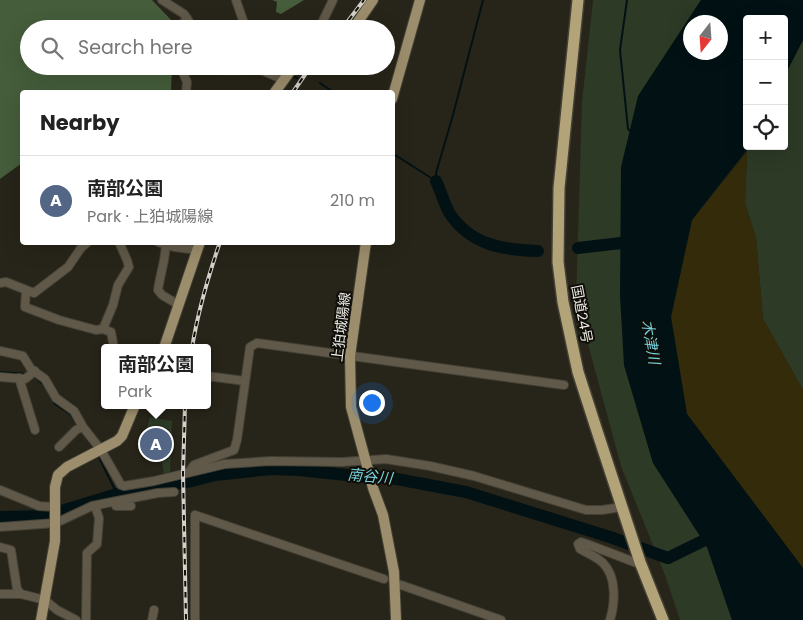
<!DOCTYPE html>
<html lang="en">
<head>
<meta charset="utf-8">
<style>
	:root { --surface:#fff; --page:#f6f6f6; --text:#222; --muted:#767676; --line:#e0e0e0; --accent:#536685 }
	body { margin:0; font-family:Poppins,"Noto Sans JP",sans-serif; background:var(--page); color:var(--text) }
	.controls { position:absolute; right:15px; top:15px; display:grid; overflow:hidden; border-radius:5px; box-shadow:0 5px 20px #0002 }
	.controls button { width:45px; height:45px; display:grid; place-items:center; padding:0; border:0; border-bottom:1px solid var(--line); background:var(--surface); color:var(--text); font:25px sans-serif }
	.compass { position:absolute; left:683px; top:15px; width:45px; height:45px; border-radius:50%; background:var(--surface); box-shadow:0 5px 20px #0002; rotate:197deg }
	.you { position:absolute; left:371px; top:402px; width:18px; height:18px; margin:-12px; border:4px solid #fff; border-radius:50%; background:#1a73e8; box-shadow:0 0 0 8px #1a73e833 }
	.badge { display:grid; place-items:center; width:32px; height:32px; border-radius:50%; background:var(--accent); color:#fff; font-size:16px; font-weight:700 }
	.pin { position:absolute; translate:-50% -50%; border:2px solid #fff; box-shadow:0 1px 5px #0006 }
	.popup { position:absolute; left:101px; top:344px; width:110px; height:65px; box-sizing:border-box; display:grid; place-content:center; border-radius:5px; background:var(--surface); filter:drop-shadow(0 1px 4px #0005); font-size:16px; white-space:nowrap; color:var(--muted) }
	.popup b { font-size:19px; color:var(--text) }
	.popup::after { content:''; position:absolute; left:50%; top:100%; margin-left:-10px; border:10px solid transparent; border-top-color:var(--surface) }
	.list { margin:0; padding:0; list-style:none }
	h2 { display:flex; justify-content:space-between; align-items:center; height:65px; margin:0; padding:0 20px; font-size:21px }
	h2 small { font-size:16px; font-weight:400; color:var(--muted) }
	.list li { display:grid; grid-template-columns:32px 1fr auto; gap:15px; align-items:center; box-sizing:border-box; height:90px; padding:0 20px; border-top:1px solid var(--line) }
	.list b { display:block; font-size:19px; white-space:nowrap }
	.list p { margin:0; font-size:16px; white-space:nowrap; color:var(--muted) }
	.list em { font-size:16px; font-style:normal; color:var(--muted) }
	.icon { flex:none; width:28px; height:28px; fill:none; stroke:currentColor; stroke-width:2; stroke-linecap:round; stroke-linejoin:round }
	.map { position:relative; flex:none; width:803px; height:620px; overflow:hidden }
	.search { position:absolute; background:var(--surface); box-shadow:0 5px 20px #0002; left:20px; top:20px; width:375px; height:55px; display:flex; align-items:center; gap:12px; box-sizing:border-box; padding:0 18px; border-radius:28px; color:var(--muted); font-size:19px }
	.panel { position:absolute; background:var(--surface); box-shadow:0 5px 20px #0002; left:20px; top:90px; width:375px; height:155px; border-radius:5px }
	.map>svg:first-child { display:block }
</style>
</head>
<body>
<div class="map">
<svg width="803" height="620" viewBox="0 0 803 620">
	<rect width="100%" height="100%" fill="#272419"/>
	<g fill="#2c3a26">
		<path d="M593,0H701L638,96L624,365L653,463L707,547L732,620H680L665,575L621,466L576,300L582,102Z"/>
		<path d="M803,40V390L763,319L756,238L745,203L747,152L750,146H784V77Z"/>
		<path d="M150,417L172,421L170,474L164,476L161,455L141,448Z"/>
	</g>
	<g fill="#455d3b">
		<path d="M0,0H152L174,23V29H29V66H172L171,92H22V163L0,179Z"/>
		<path d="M272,0H304L281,14L276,12L277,2Z"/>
	</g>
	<path fill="#332b0a" d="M747,152L745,203L756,238L763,319L803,390V568L687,414L671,317L692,220Z"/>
	<path fill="#021214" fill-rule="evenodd" d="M701,0H803V40L784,77V19H747V146H750L692,220L671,317L687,414L803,568V620H732L707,547L653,463L624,365L620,296L621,167L638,96ZM690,22H720V52H690Z"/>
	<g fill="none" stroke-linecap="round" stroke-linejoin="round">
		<g stroke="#021214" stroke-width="2">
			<path d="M627,0L620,50L628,129L630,131"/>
			<path d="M294,77L297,78"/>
			<path d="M320,83L333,92"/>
			<path d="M392,153L436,181"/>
			<path d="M436,181V173L453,115L483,0"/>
			<path d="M0,372L27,374"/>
			<path d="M34,376L44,385L48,391"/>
			<path d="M53,399L55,404L70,414L77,424"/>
			<path d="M88,440L94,448"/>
			<path d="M98,455L117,494"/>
		</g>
		<g stroke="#021214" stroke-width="12">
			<path d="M436,181C441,191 444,204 450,214C471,245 503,250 538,251"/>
			<path d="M578,248L638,241"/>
			<path d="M0,517L45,516L117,494L192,481L215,475L271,469L299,470L356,476L391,478L466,492L610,537L668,558L717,534"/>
		</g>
		<defs>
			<g id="minor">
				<path d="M162,0L184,14L194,29"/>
				<path d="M236,0L246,29"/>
				<path d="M179,29L187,18"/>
				<path d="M319,29L333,0"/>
				<path d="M180,66L187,82L186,92"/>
				<path d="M211,66L213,69C229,72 245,69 261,70"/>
				<path d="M260,66L261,70L284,80"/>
				<path d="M158,242L174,247L197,250"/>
				<path d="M166,242C166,259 160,274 158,290L162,295L179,305"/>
				<path d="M0,283L6,282L34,293L68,267L81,248L88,242"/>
				<path d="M26,291L25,307L59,320L96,330L103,329L111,332L114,348"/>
				<path d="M103,329L113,305L118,285L129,267L127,260L119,242"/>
				<path d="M0,351L23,356L31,369L45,379L56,398L74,411L83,427L101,450L121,485L124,486L154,481L225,464L271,461L342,462L386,459L430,466L474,476L586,510H602L622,507"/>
				<path d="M207,376L245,381"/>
				<path d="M0,377L25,379L35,371"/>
				<path d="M19,378L35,430"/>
				<path d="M59,447L76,430L82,427"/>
				<path d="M189,472L194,465L234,450L237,440L250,347L257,343L564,385"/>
				<path d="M0,490L39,506L55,507"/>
				<path d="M116,506H131"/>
				<path d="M0,527L56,523L92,506L158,493L174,492"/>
				<path d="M0,547L11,550L17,589L21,594"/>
				<path d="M401,585L501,620"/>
				<path d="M0,594H21L45,600L57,610L76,620"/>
				<path d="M86,620L87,553L97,544L99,518L96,509"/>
				<path d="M152,620L154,610"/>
				<path d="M195,620V515L384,579"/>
				<path d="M610,620C615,603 617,577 603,563C597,557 587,553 580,549L578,544L581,542L587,544L642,565"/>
			</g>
			<g id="major">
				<path d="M353,29L373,0"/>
				<path d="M275,92L291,70L300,67L322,66"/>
				<path d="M392,99L420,0"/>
				<path d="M366,242L350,356L351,407L373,488L383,515L394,572L396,620"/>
				<path d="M164,348L200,242"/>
				<path d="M41,620L55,541V487L58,475L67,467L117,441L122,436L135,405"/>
			</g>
			<path id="highway" d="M578,0L559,188L558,262L563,302L578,372L597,431L640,562L663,620"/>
		</defs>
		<use href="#minor" stroke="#434035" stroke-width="10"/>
		<use href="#major" stroke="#434035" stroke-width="12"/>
		<use href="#highway" stroke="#434035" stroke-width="14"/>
		<use href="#minor" stroke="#605949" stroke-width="8"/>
		<use href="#major" stroke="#9c8e6c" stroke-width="10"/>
		<use href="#highway" stroke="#b3a379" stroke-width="11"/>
		<defs>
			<g id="rail">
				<path d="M342,29L364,0"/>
				<path d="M293,92L311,66"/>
				<path d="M192,348C198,311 208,277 220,242"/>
				<path d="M185,405L183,473L186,620"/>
			</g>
		</defs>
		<use href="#rail" stroke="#d3d1c9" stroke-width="4"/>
		<use href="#rail" stroke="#0f0e09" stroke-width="2" stroke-dasharray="5.5" stroke-linecap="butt"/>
	</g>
	<g text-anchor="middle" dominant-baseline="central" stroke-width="4" stroke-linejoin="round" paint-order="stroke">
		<g font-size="14" fill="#edebe4" stroke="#0f0e09">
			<text transform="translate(582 314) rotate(79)">国道24号</text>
			<text transform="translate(341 327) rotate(-83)">上狛城陽線</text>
		</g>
		<g font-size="15" font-style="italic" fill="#75d2de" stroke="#0f0e09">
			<text transform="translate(651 342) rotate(80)">木津川</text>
			<text transform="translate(370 476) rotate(5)">南谷川</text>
		</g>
	</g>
</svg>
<div class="controls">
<button>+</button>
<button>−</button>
<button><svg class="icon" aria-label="locate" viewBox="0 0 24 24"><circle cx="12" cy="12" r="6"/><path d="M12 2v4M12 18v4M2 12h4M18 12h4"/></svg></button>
</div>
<svg class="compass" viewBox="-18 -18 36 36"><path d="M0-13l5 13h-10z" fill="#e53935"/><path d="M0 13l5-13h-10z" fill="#767676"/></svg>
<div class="you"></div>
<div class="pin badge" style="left:156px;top:444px">A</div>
<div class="popup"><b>南部公園</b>Park</div>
<div class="search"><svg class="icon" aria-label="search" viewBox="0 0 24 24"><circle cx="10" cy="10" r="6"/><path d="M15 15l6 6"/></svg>Search here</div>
<section class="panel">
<h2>Nearby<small></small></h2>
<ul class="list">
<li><span class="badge">A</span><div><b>南部公園</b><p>Park · 上狛城陽線</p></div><em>210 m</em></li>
</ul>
</section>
</div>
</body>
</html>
